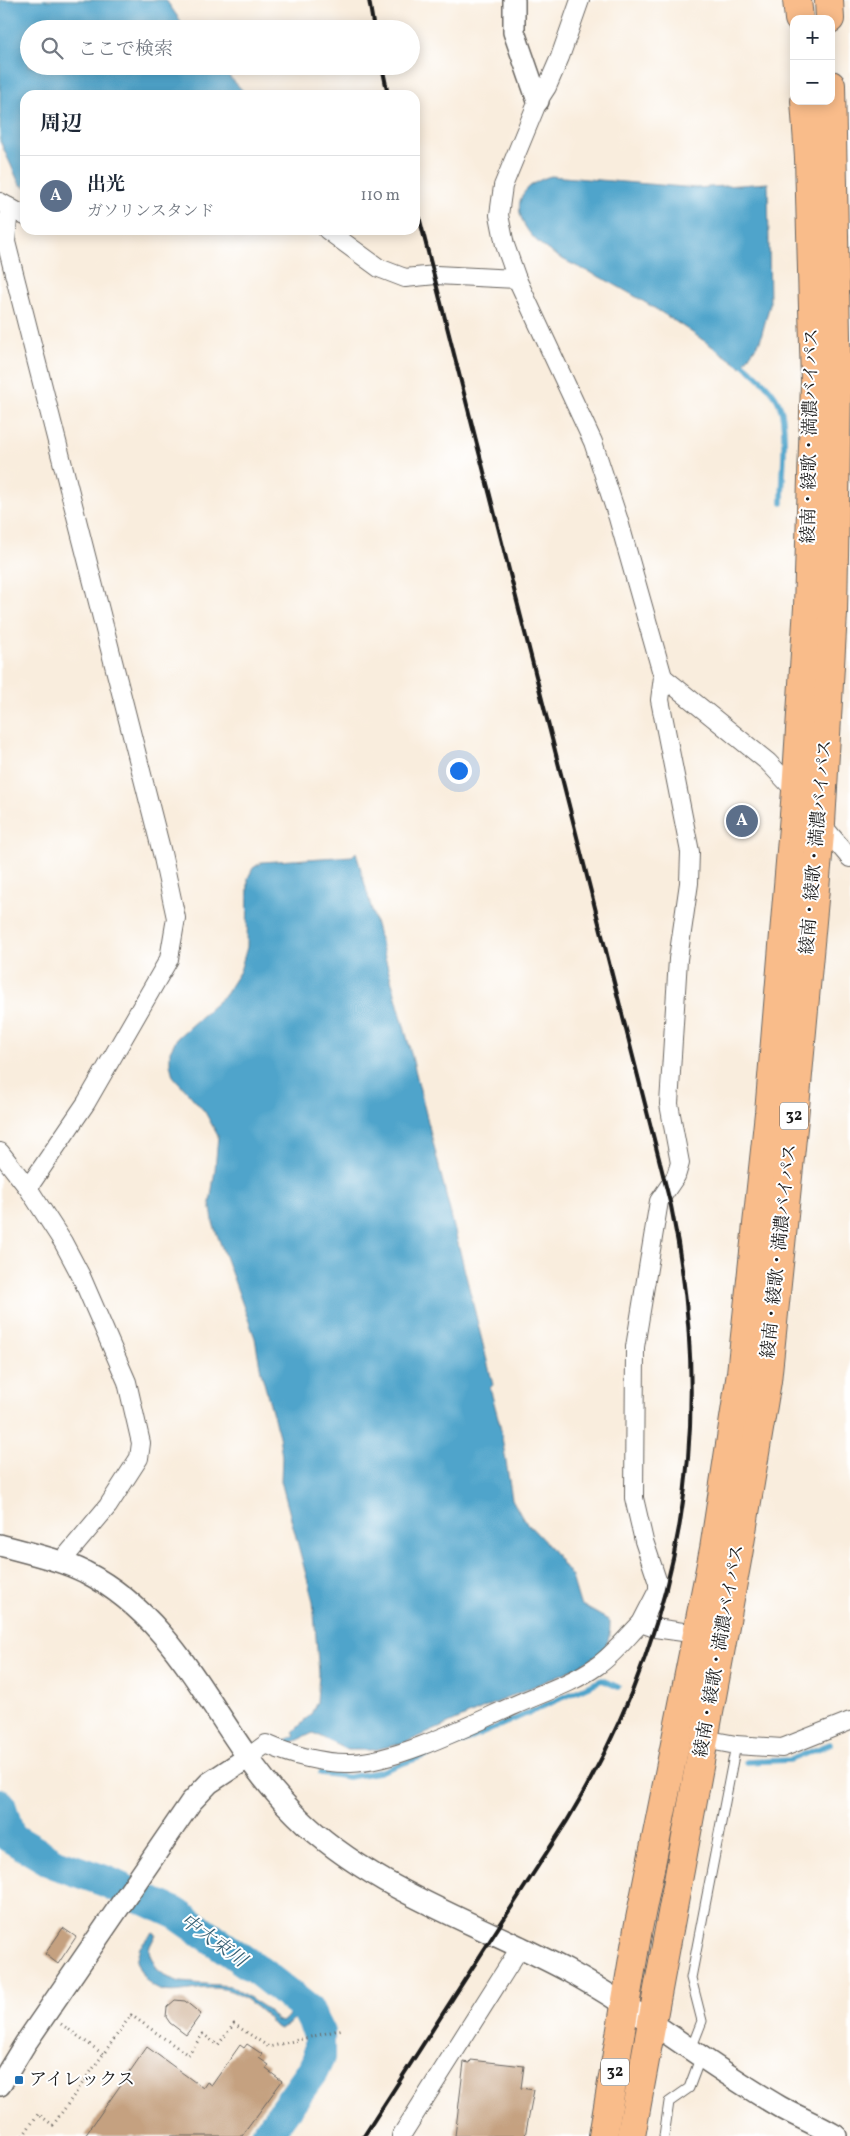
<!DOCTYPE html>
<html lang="ja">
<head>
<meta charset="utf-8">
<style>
	:root { --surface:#fff; --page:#f6f6f7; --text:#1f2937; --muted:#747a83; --line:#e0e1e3; --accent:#111827 }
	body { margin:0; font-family:Vollkorn,"Noto Serif JP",serif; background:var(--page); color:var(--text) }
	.controls { position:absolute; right:15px; top:15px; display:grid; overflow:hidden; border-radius:10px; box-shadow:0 2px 12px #0003 }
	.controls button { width:45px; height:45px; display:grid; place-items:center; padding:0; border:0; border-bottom:1px solid var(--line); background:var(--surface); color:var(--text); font:25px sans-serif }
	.you { position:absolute; left:458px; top:770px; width:18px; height:18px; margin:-12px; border:4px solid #fff; border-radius:50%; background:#1a73e8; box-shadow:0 0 0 8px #1a73e833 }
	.badge { display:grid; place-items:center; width:32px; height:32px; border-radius:50%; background:var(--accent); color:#fff; font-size:16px; font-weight:700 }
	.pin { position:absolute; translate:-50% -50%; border:2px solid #fff; box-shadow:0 1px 5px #0006 }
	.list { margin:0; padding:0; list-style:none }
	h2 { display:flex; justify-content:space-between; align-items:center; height:65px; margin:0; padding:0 20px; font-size:21px }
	h2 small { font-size:16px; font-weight:400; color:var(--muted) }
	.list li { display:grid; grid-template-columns:32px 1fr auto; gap:15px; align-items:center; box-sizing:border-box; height:80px; padding:0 20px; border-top:1px solid var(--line) }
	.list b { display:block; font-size:19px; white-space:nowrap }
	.list p { margin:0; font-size:16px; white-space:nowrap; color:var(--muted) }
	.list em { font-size:16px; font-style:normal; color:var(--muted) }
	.icon { flex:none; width:28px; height:28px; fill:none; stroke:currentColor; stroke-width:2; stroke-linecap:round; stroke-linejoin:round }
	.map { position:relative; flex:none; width:850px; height:2136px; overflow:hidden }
	.search { position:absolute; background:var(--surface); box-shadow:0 2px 12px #0003; left:20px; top:20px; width:400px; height:55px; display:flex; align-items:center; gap:12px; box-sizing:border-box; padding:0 18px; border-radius:28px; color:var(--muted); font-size:19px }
	.panel { position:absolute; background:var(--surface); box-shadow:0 2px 12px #0003; left:20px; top:90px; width:400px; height:145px; border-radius:15px }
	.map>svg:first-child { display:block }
</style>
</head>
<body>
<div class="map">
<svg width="850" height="2136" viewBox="0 0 850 2136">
	<rect width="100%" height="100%" fill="#fff"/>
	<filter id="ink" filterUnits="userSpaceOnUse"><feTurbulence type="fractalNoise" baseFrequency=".02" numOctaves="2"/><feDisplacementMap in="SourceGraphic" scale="10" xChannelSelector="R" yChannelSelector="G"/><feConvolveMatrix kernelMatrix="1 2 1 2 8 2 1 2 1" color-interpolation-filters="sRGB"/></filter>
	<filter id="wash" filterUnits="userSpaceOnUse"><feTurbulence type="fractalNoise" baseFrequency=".0096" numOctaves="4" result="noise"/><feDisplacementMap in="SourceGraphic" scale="20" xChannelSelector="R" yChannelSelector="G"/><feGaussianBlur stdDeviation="1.12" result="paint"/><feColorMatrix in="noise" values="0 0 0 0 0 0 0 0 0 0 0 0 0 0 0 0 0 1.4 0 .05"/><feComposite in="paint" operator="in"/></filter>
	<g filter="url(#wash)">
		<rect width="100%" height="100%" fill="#f9eddd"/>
		<g fill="#4fa4cb" stroke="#366074">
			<path d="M0,0H166L186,29H29V66H219L247,95H25V188L19,183L0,141Z"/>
			<path d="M551,176L696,188L768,183L770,304L760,341L741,367C701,338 660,310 617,286C588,269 542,257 525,226C510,199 527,183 551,176Z"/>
			<path d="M356,852L408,1041L493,1385L490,1388L500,1425L512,1499L523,1519L550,1547L572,1577L580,1604L610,1621C610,1652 602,1652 578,1667L407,1742L374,1750H348L313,1733L283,1747L281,1743L295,1735L293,1732L311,1714L317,1702L319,1674L313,1601L281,1481L282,1457L279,1436L261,1372L255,1338L214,1226L210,1203L215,1170L218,1136L205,1112L173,1076L170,1064V1051L177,1038L224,996L240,971L247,947L248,878L253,868L262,862L352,856Z"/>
			<path d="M153,1932L156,1934L149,1948L150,1955L157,1969L167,1977L180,1982L231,1986L268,2010L276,2020L281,2022L295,2010L298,2013L289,2024L280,2029C272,2026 270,2018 263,2013C255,2006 239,1993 228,1990C188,1980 156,2014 136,1961L140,1947Z"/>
		</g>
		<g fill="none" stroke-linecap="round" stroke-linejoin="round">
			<g stroke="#4fa4cb" stroke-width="5.5">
				<path d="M739,360C753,373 774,388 780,406C788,428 782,478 782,503"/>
				<path d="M746,1762L790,1760L830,1744"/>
				<path d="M321,1773L348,1777L379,1772L463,1742L602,1680L618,1687"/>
				<path d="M295,2013L301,2005"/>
			</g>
			<path stroke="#4fa4cb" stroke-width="32" d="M0,1805L10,1837L56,1864L105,1881L177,1914L260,1972L307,2009L319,2033V2057L312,2072L266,2136"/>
		</g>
		<g id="blocks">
			<g fill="#c5a180">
				<path d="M63,1928L76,1937L58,1964L45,1954Z"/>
				<path d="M175,2000L185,2001L201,2014L186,2035L170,2023L166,2017L167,2007Z"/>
				<path d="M247,2044L262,2054L259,2058L269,2065L266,2069L282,2081L242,2136H85L147,2047L203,2088L207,2082L212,2085L240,2045L244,2048Z"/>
				<path d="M471,2060L524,2066L521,2088L534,2090L525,2136H455L464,2062L470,2063Z"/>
			</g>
		</g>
	</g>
	<g filter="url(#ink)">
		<use href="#blocks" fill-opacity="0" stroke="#696560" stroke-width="1"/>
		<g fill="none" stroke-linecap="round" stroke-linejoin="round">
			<defs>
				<g id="service">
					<path d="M691,2049L702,2021L691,1978L736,1745"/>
					<path d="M664,2136L669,2102L689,2088L701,2056"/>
				</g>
				<g id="minor">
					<path d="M580,0L560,57L547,87L538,101L503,186L499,215L505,245L517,279L593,442L618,518L663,677L660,700L690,852L689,883L678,959L669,1104L680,1163L676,1176L659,1201L635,1347L634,1498L644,1541L658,1583V1590L641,1623"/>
					<path d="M0,202L25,216"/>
					<path d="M9,207L6,242L162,853L176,918L169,959L86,1103L28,1188"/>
					<path d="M327,230L379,268L405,278L436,275L517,279"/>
					<path d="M663,677L768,762L800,796"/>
					<path d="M818,820L850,858"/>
					<path d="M0,1152L28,1188L63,1242L81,1276L127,1382L141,1443L139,1458L108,1506L61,1562"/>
					<path d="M704,1739L736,1745L782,1748L850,1721"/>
					<path d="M247,1758L266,1744C291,1755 324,1764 351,1763C397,1762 472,1724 515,1705C542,1693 573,1683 597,1666C613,1655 627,1637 641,1623L655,1628L697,1634"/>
					<path d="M401,2136L521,1946"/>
				</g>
				<g id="tertiary">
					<path d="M514,0V32L538,101"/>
					<path d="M0,1545C29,1553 58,1559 85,1572C188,1625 217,1738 296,1815C370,1889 477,1922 568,1971C642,2011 707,2065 780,2107C798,2117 818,2125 836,2136"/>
					<path d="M0,2085L25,2044L191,1802L209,1783L247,1758"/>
				</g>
				<g id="trunk">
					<path d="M797,0L799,19"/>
					<path d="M829,0L830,19"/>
					<path d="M603,2136L638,1929L714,1549L741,1373L769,1113L796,791L808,607L815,382L809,158L805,101"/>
					<path d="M631,2136L738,1555L767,1381L794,1118L821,823L833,613L837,386L831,85"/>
				</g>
			</defs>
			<use href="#service" stroke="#696560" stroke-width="11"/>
			<use href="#minor" stroke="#696560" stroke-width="20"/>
			<use href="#tertiary" stroke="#696560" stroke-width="24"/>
			<use href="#trunk" stroke="#696560" stroke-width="30"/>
			<g stroke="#696560" stroke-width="3" stroke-dasharray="1 4" stroke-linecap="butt">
				<path d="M61,2024L103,2054"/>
				<path d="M23,2136L38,2114L53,2125L131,2015L188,2055L203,2034L218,2045L234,2024L269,2047L343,2029"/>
			</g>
			<use href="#service" stroke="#fff" stroke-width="9"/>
			<use href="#minor" stroke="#fff" stroke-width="18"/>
			<use href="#tertiary" stroke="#fff" stroke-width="21"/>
			<use href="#trunk" stroke="#f9bc8a" stroke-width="28"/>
			<g stroke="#1c1c1c" stroke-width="4">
				<path d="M369,0L374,29"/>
				<path d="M382,66L388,95"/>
				<path d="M364,2136L567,1821C683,1628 717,1426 671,1206L415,201"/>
			</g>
		</g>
	</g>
	<rect fill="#1f6fb2" stroke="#fff" stroke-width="2" x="14" y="2075" width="10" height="10" rx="2.5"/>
	<g text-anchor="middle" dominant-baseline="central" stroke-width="4" stroke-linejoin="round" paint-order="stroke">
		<g fill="#fff" stroke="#606060" stroke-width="1">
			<rect x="780" y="1102.5" width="28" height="27" rx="4"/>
			<rect x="601" y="2058.5" width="28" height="27" rx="4"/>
		</g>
		<g font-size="16" font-weight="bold" fill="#1c1c1c">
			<text x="794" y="1116">32</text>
			<text x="615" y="2072">32</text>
		</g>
		<g font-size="18" fill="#1c1c1c" stroke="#fff">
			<text transform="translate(811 436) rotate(-89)">綾南・綾歌・満濃バイパス</text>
			<text transform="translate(817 847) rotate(-85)">綾南・綾歌・満濃バイパス</text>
			<text transform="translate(780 1251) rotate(-84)">綾南・綾歌・満濃バイパス</text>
			<text transform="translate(720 1651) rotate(-80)">綾南・綾歌・満濃バイパス</text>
		</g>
		<g font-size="18" fill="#1c1c1c" stroke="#fff" text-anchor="start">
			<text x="29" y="2080">アイレックス</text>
		</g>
		<g font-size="19" font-style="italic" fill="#366074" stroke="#fff">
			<text transform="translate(213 1941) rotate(36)">中大束川</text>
		</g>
	</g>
</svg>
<div class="controls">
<button>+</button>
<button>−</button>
</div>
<div class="you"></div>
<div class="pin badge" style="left:742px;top:821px;background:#5c6f8a">A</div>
<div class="search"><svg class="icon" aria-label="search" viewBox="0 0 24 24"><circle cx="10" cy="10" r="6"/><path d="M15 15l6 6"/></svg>ここで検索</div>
<section class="panel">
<h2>周辺<small></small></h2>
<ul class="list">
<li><span class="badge" style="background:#5c6f8a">A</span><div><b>出光</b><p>ガソリンスタンド</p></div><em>110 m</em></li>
</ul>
</section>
</div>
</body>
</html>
